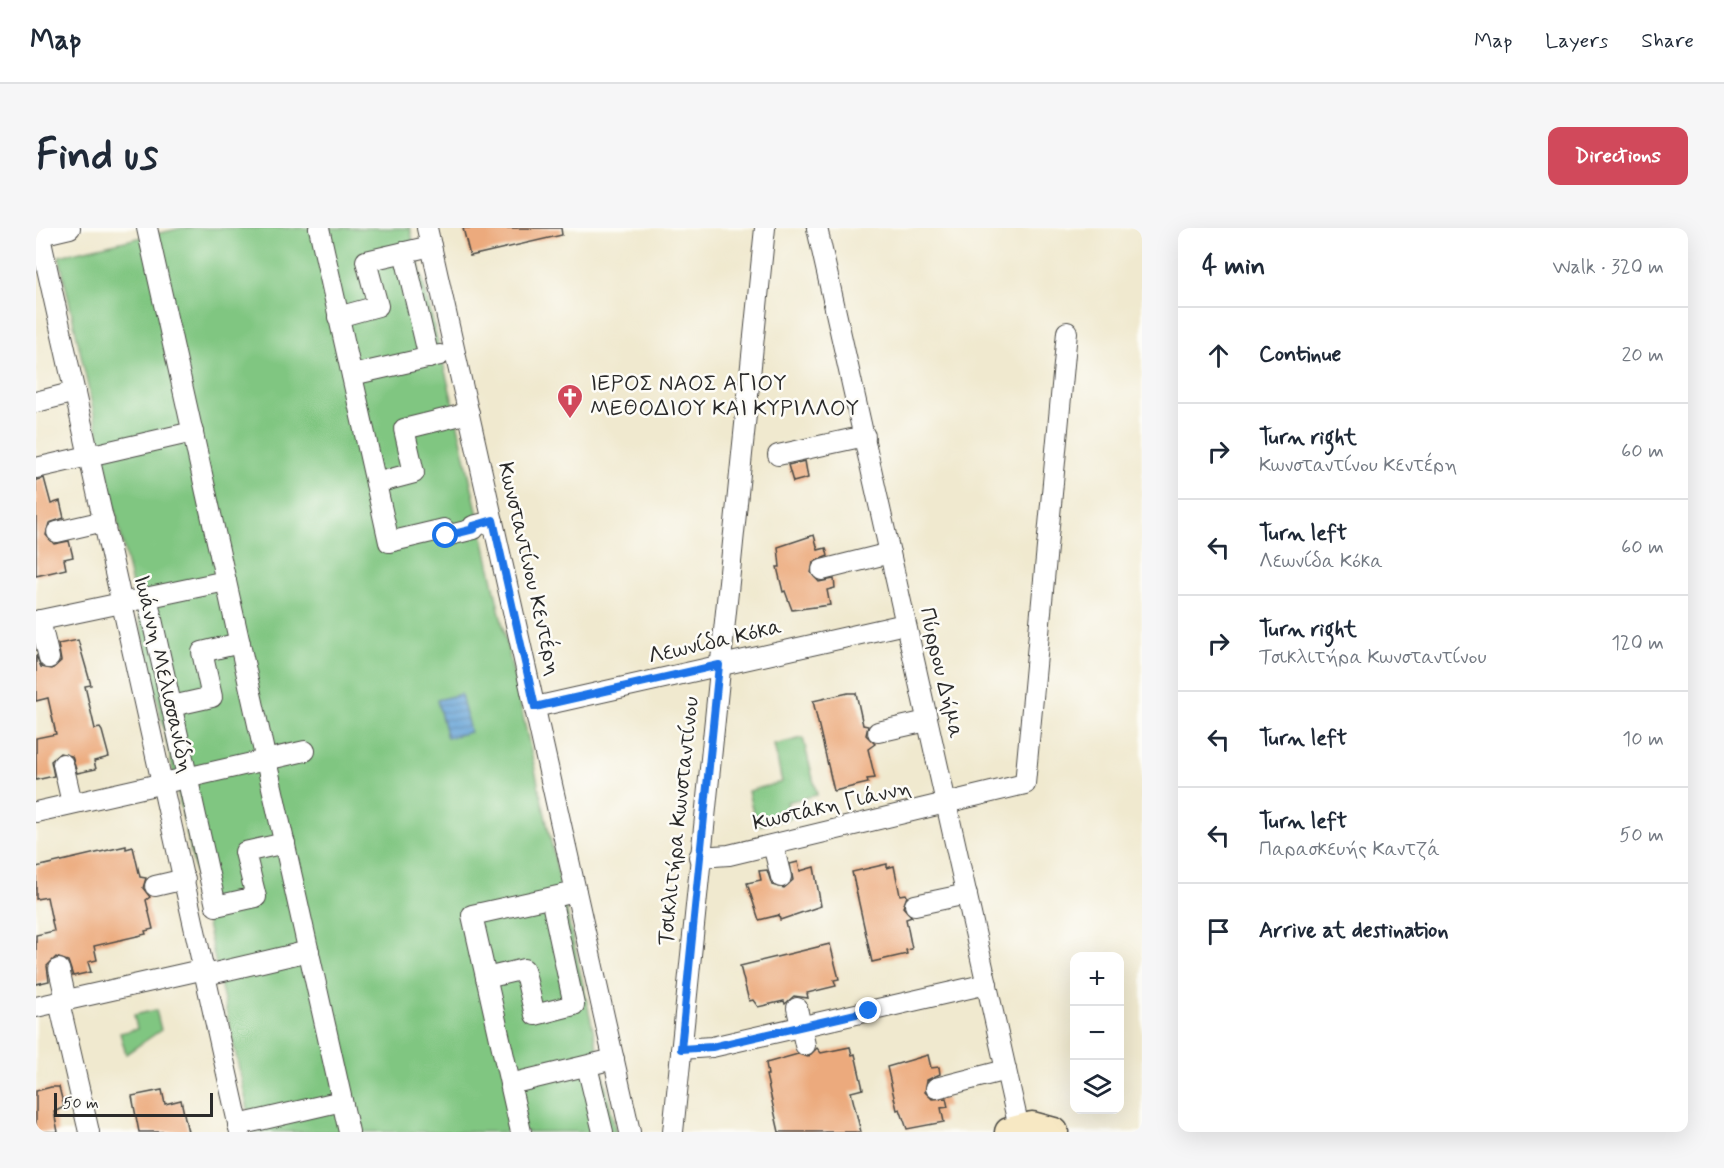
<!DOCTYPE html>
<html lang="en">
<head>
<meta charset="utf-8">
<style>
	:root { --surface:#fff; --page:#f6f6f7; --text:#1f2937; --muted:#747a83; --line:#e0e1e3; --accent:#d1495b }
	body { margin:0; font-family:Mynerve,sans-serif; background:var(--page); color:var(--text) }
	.controls { position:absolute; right:18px; bottom:18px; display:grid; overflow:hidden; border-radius:12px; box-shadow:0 6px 24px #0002 }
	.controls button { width:54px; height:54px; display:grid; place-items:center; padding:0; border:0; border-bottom:2px solid var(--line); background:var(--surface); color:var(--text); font:30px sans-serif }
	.scale { position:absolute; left:18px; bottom:15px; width:159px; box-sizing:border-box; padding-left:6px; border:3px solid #2b2b2b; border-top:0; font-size:16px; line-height:21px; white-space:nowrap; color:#2b2b2b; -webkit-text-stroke:4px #fdfcf7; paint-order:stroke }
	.stop { position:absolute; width:18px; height:18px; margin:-14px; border:4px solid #1a73e8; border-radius:50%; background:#fff }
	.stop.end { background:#1a73e8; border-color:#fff; box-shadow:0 2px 6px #0008 }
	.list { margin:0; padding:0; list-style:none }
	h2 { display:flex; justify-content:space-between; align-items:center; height:78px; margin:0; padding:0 24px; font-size:26px }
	h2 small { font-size:20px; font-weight:400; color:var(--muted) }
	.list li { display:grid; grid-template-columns:39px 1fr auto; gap:18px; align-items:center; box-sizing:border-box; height:96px; padding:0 24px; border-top:2px solid var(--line) }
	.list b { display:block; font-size:22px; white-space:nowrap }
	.list p { margin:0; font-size:20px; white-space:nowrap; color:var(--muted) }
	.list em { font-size:20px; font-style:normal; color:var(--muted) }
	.icon { flex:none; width:33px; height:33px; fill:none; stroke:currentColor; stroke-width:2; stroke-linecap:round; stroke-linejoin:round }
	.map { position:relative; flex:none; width:1106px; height:904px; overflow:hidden; border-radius:12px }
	header { display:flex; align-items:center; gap:36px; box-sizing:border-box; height:84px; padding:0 30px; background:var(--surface); border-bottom:2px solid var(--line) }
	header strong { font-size:28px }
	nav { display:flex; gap:33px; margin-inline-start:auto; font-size:21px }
	.intro { display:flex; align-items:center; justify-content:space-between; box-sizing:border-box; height:144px; padding:0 36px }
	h1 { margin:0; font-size:42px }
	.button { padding:15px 27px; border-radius:12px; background:var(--accent); color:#fff; font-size:21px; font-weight:700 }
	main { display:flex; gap:36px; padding:0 36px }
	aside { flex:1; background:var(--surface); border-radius:12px; box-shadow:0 6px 24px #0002 }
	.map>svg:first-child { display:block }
</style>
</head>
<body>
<header>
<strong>Map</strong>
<nav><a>Map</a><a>Layers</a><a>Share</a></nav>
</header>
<div class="intro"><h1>Find us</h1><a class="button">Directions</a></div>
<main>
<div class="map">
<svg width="1106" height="904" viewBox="0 0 1106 904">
	<defs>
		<pattern id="water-rules" width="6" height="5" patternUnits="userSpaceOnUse" patternTransform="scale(1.5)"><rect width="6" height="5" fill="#64a2d6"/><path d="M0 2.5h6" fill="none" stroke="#5384ae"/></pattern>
	</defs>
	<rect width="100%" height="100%" fill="#fdfcf7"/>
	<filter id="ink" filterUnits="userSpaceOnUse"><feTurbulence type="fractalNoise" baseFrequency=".0167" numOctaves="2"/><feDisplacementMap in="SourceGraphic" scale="12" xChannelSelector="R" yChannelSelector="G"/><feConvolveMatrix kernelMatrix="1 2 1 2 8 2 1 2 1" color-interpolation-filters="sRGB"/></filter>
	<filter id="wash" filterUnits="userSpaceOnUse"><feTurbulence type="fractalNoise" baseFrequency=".008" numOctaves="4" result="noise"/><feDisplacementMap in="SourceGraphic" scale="24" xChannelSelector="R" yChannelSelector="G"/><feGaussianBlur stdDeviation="1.35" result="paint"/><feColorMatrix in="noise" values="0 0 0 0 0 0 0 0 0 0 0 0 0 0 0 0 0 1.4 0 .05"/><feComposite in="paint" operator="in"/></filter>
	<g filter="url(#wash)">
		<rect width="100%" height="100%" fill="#f0e9cf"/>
		<g fill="#80c681" stroke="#567856" stroke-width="1.5">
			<path d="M146,0H374L417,175L580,904H217L23,28Z"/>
			<path d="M767,510L781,567L751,574L755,590L720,598L712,563L746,554L738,517Z"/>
			<path d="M120,782L125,802L90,826L84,805L101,801L98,787Z"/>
		</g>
		<path fill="url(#water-rules)" stroke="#486680" stroke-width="1.5" d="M425,466L434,504L411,510L401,472Z"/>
		<g id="blocks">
			<g fill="#ecaa7d">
				<path d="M427,0H525L526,7L434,28Z"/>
				<path d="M769,233L772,250L757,254L752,237Z"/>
				<path d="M8,250L15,276L24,273L28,290L13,295L10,307L18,316L33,313L37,329L28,331L30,341L0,348V252Z"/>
				<path d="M778,307L782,322L790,320L792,328L777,334L775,345L783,354L798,351L799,360L791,362L794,377L756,382L749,363L747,364L741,339H744L742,319Z"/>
				<path d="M42,412L55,457L49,458L59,501L64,500L66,503L73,529L58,533L60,541L41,545L36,528L24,525L15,533L18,548L0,552V510L20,506L12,470L0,473V427L5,439L16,441L25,433L22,416Z"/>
				<path d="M812,465H820L827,497L832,498L830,507L839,516L832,521L839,550L831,551L832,555L798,563L777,473Z"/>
				<path d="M90,618V621L97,619L104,649L110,650L107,660L114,669L110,672L117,701L109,703L110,706L58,718L61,732L52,734L55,744L37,748L32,733L20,729L11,738L13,753L0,756V707L18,703L11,669L0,671V639Z"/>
				<path d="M762,634L764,643L778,639L785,678L744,692L743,687L723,692L711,655L725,652L723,643L731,642L736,657L748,660L757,652L754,636Z"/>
				<path d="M851,636V640L858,638L864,667L870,666L871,668L867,679L876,689L870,691L876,721L870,722L871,726L836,734L816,644Z"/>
				<path d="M794,716L803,751L798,752L800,758L771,765L772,770L758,768L749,776L748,773L722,779L717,772L713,773L704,738Z"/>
				<path d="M814,819L816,827L819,826L827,861L815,864L825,904H743L730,847H732L730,835L762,826L772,829L781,820L785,825Z"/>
				<path d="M892,827L895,840L903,839L904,846L891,852L889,864L896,871L910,870L912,879L905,880L908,894L871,901L864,881L861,882L851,839Z"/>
				<path d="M15,859H23L28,879L18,884L22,904H0V863Z"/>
				<path d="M126,862L129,876L145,872L152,904H103L96,868Z"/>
			</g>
		</g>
	</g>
	<g filter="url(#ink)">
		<use href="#blocks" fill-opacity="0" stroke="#494844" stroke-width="1.5"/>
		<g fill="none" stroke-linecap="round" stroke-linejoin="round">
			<defs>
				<g id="street">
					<path d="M2,0L204,904"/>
					<path d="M111,0L313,904"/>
					<path d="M283,0L353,314L408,301L410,308L438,301L437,298L457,293"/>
					<path d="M391,0L594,904"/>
					<path d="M781,0L983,900"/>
					<path d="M0,8L34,0"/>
					<path d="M368,24L393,130"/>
					<path d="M302,89L342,78L330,33L395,18"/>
					<path d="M316,147L404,127"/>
					<path d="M0,174L39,164"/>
					<path d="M742,227L829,208"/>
					<path d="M0,240L157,204"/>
					<path d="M340,255L378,245L368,201L433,185"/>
					<path d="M21,304L68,293"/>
					<path d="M786,342L854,325"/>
					<path d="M111,369L180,678L220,669L209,624L249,615"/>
					<path d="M4,392L13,430"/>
					<path d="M0,393L190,353"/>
					<path d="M136,478L176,469L166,424L204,415"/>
					<path d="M499,479L869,396"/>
					<path d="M842,504L891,493"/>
					<path d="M27,536L36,575"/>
					<path d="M0,584L269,523"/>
					<path d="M737,617L745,649"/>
					<path d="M663,629L693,627L989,556L1031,104"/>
					<path d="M119,658L149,651"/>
					<path d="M879,677L931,666"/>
					<path d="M23,741L30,772"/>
					<path d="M170,747L273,723"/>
					<path d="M450,750L488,741L499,787L538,777L515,670"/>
					<path d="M23,774L53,904"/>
					<path d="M0,779L169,741"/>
					<path d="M761,780L769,817"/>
					<path d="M645,821L676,819L951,756"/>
					<path d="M551,838L567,904"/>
					<path d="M474,856L578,831"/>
					<path d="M900,860L970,842"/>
					<path d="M202,897L306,873"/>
					<path d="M485,904L436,687L540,664"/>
					<path d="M637,904L729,0"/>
				</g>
				<path id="secondary" d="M973,904L996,898L1018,904"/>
			</defs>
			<use href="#street" stroke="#494844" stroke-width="22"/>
			<use href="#secondary" stroke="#494844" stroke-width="31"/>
			<use href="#street" stroke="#fff" stroke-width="20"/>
			<use href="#secondary" stroke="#f7e8c3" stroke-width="28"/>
		</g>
	</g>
	<g fill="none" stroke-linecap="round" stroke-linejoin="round" filter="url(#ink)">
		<path stroke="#1a73e8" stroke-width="8" d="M410,308L438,301L437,298L457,292L499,479L683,437L645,821L676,819L833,783"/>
	</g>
	<defs>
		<symbol id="church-pin" viewBox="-11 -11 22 30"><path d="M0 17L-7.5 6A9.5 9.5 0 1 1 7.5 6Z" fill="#d1495b" stroke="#fdfcf7"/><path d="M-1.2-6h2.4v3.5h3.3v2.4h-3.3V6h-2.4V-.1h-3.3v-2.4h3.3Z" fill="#fff"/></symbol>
	</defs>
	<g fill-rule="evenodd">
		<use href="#church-pin" x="519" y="154" width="30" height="40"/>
	</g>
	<g text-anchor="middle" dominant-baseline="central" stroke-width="5" stroke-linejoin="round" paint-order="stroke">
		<g font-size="22" fill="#2b2b2b" stroke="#fdfcf7" text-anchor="start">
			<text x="554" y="156">ΙΕΡΟΣ ΝΑΟΣ ΑΓΙΟΥ<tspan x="554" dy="25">ΜΕΘΟΔΙΟΥ ΚΑΙ ΚΥΡΙΛΛΟΥ</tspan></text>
		</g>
		<g font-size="22" fill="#2b2b2b" stroke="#fdfcf7">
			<text transform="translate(493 341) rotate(77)">Κωνσταντίνου Κεντέρη</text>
			<text transform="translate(679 414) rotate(-13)">Λεωνίδα Κόκα</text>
			<text transform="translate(905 445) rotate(77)">Πύρρου Δήμα</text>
			<text transform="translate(127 446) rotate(77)">Ιωάννη Μελισσανίδη</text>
			<text transform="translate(796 578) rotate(-13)">Κωστάκη Γιάννη</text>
			<text transform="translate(643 593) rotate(-84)">Τσικλιτήρα Κωνσταντίνου</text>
		</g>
	</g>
</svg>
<div class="controls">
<button>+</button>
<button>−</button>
<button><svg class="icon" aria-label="layers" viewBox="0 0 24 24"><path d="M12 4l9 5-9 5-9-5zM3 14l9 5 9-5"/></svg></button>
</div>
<div class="scale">50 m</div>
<div class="stop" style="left:410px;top:308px"></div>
<div class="stop end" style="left:833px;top:783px"></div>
</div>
<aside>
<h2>4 min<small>Walk · 320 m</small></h2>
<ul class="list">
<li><svg class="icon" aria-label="ahead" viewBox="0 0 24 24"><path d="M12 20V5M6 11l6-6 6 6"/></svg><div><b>Continue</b></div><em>20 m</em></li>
<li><svg class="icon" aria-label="right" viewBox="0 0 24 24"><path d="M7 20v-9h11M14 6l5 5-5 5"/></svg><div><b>Turn right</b><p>Κωνσταντίνου Κεντέρη</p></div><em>60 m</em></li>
<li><svg class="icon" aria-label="left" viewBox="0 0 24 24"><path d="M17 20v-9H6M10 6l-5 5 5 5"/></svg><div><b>Turn left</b><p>Λεωνίδα Κόκα</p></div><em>60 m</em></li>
<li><svg class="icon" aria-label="right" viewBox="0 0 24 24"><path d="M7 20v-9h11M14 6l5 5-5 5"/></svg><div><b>Turn right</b><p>Τσικλιτήρα Κωνσταντίνου</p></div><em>120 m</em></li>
<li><svg class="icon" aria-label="left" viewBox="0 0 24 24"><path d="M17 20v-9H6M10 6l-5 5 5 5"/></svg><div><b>Turn left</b></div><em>10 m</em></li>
<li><svg class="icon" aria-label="left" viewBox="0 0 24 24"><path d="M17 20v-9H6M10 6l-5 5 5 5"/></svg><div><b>Turn left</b><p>Παρασκευής Καντζά</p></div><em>50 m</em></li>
<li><svg class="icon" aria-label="arrive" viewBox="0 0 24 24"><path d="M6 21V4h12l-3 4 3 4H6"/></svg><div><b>Arrive at destination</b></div></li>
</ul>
</aside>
</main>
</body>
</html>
